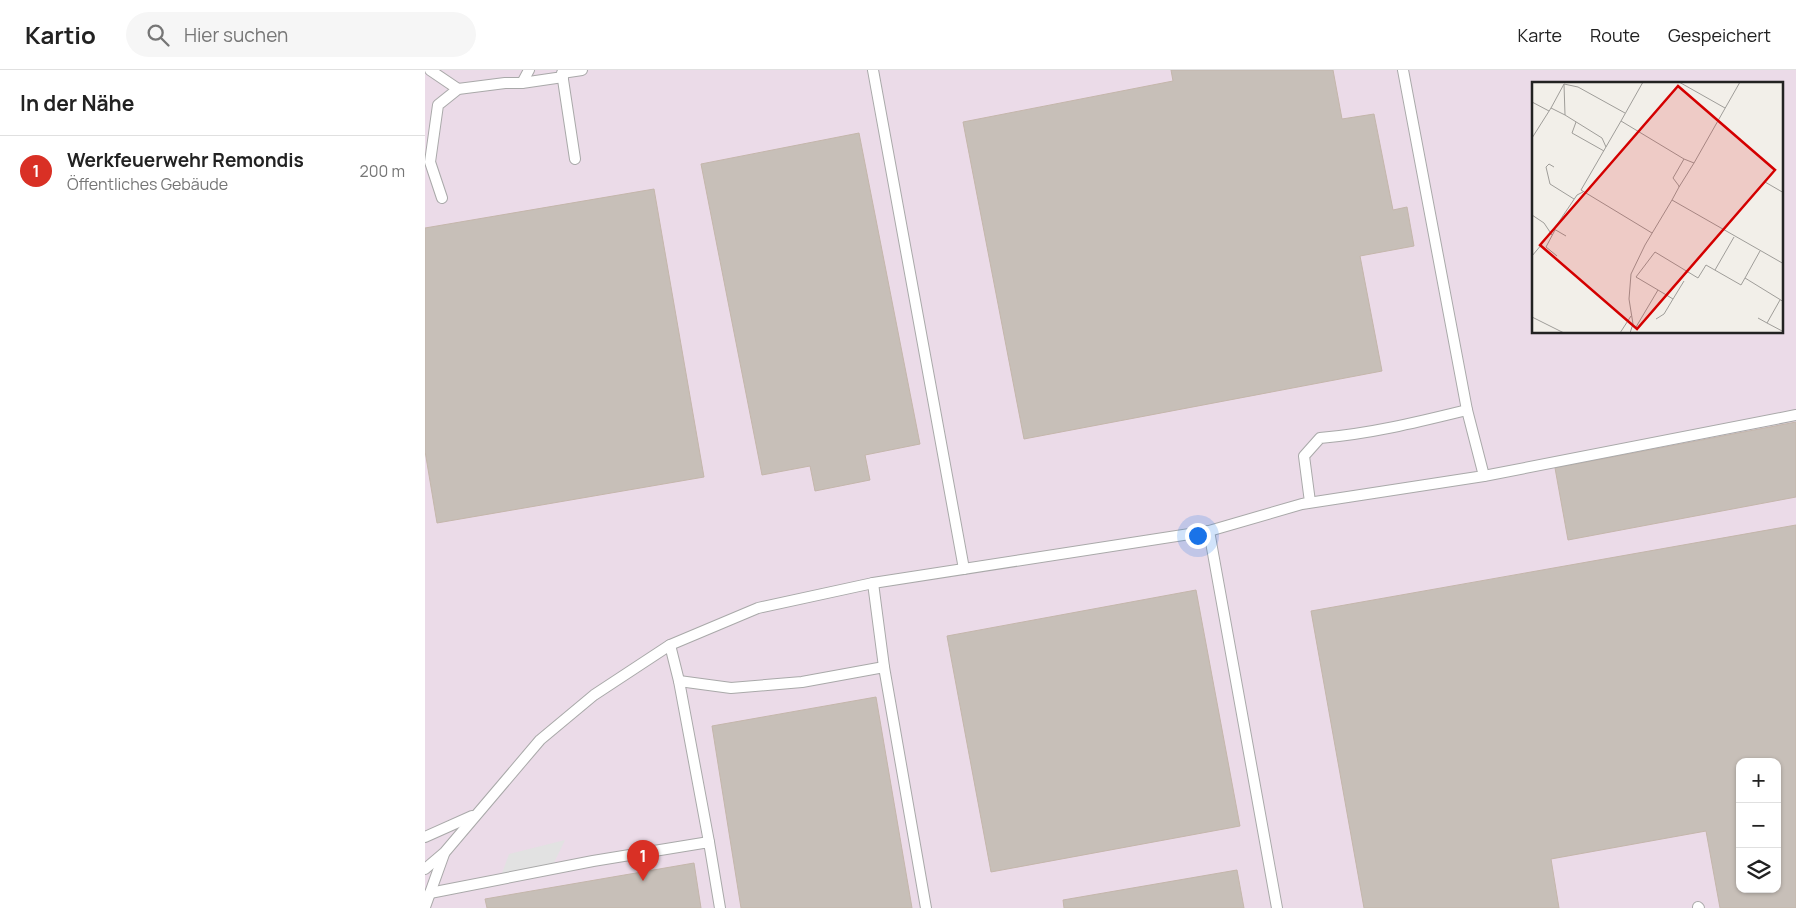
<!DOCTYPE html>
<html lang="de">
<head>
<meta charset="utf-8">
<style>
	:root { --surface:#fff; --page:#f6f6f6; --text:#222; --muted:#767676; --line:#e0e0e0; --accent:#d93025 }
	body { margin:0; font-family:Manrope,sans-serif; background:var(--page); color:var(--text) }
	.controls { position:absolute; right:15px; bottom:15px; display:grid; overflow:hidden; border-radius:10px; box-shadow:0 1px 4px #0004 }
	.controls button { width:45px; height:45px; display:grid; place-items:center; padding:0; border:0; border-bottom:1px solid var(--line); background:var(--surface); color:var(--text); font:25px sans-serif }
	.you { position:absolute; left:772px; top:465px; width:18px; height:18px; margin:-12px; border:4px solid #fff; border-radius:50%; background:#1a73e8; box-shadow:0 0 0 8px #1a73e833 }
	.badge { display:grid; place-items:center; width:32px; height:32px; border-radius:50%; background:var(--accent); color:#fff; font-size:16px; font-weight:700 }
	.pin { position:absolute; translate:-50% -41px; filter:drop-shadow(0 1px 2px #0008) }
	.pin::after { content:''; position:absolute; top:26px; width:18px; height:15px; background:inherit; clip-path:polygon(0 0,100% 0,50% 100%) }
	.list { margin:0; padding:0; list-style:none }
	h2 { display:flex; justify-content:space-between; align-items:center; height:65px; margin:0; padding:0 20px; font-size:21px }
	h2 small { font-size:16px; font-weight:400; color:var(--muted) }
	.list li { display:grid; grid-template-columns:32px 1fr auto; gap:15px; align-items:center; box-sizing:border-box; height:70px; padding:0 20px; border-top:1px solid var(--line) }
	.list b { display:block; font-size:19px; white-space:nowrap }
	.list p { margin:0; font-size:16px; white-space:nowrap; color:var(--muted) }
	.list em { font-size:16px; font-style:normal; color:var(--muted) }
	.icon { flex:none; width:28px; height:28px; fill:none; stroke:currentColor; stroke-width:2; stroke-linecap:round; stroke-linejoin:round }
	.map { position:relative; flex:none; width:1371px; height:838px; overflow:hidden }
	header { display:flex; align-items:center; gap:30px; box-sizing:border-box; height:70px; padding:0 25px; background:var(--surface); border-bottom:1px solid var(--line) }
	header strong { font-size:24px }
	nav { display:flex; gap:28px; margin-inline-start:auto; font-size:18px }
	.search { width:350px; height:45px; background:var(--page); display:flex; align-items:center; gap:12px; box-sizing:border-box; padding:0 18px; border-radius:28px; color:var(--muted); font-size:19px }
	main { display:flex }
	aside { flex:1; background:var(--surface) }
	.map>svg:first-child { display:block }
</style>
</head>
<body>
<header>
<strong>Kartio</strong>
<div class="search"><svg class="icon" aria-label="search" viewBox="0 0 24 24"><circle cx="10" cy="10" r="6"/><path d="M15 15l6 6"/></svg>Hier suchen</div>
<nav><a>Karte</a><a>Route</a><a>Gespeichert</a></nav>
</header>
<main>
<aside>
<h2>In der Nähe<small></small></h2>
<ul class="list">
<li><span class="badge">1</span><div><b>Werkfeuerwehr Remondis</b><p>Öffentliches Gebäude</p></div><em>200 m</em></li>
</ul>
</aside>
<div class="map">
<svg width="1371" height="838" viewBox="0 0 1371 838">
	<rect width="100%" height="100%" fill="#f2efe9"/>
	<path fill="#ebdbe8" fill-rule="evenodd" d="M0,0H1371V838H0ZM1108,14H1357V262H1108ZM1315,692H1352V819H1315Z"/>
	<path fill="#e2e2e2" d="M140,770L129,793L76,806L84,784Z"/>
	<g fill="#c7bfb8" stroke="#c4b6ab" fill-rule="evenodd">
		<path d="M746,0H908L917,49L949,44L968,140L982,137L989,176L935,186L957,301L599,369L538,52L748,11Z"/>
		<path d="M434,63L495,374L440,385L445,410L390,421L385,396L337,405L276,94Z"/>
		<path d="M229,119L279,407L12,453L0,381V158Z"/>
		<path d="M1371,352V427L1143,470L1130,398Z"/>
		<path d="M1371,455V838H1295L1281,761L1126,789L1134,838H939L886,541ZM1315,692H1352V819H1315Z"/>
		<path d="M771,520L815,756L566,802L522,566Z"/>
		<path d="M451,627L487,838H316L287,656Z"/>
		<path d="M269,793L276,838H62L60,829Z"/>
		<path d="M812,800L819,838H639L638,830Z"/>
	</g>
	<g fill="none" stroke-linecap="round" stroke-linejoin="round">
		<defs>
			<g id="lane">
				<path d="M5,0L33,19"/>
				<path d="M448,0L539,499"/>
				<path d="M978,0L1042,340"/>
				<path d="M97,13L104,0"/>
				<path d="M150,89L137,3L157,0"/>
				<path d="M17,128L5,92L13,35L33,19L80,13H97L138,7"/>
				<path d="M1059,406L1371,345"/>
				<path d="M784,461L877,434L885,432L879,386L895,368C945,364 993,352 1042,340L1059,406L877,434"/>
				<path d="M448,513L459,597"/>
				<path d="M245,575L254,611L284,772"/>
				<path d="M254,611L306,618L377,612L459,597L501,838"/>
				<path d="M0,767L47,746"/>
				<path d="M0,799L20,782L115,670L169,625L245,575L333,538L448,513L784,461L852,838"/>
				<path d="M5,823L168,791L284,772L295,838"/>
				<path d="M0,837L19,784"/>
				<path d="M1273,837L1274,838"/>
			</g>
		</defs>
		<use href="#lane" stroke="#a9a9a9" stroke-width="12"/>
		<use href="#lane" stroke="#fff" stroke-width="10"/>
	</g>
	<g transform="translate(1107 12)">
		<rect width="251" height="251" fill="#f2efe9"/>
		<path fill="none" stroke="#9f9d99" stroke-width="1" d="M111,0L89,39L152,77M147,0L193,26M0,20L17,29M19,26L32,2M89,39L49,108L120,151M44,40L40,51L72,69M0,56L19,26L33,33M74,65L70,56L33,33L32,2L46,5L93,31M162,81L208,0M22,85L17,82L14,85L18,102L42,117M233,100L252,111M140,118L147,105V104L141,96L152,77L162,81L147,105M0,133L12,141L20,153M23,148L14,165L25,174M34,154L22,147L45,113L51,110M0,174L10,162M183,188L202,155M104,195L123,170L166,196L174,183L209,203L213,196L252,220M104,195L126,208M213,196L228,169M141,217L152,199M0,235L32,251M226,236L235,241L248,218M235,241L252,250M104,245L126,208L141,217L132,232L124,237M88,251L99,234M98,251L101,242L97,217L99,192L113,163L140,118L252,182"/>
		<path fill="#d40000" fill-opacity="0.15" stroke="#d40000" stroke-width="2.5" d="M146,4L243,88L105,247L8,163Z"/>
		<rect width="251" height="251" fill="none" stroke="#222" stroke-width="2.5"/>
	</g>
</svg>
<div class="controls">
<button>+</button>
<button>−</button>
<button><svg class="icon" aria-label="layers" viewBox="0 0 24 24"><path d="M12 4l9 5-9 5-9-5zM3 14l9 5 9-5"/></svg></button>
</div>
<div class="you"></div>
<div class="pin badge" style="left:218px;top:811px">1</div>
</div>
</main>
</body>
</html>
